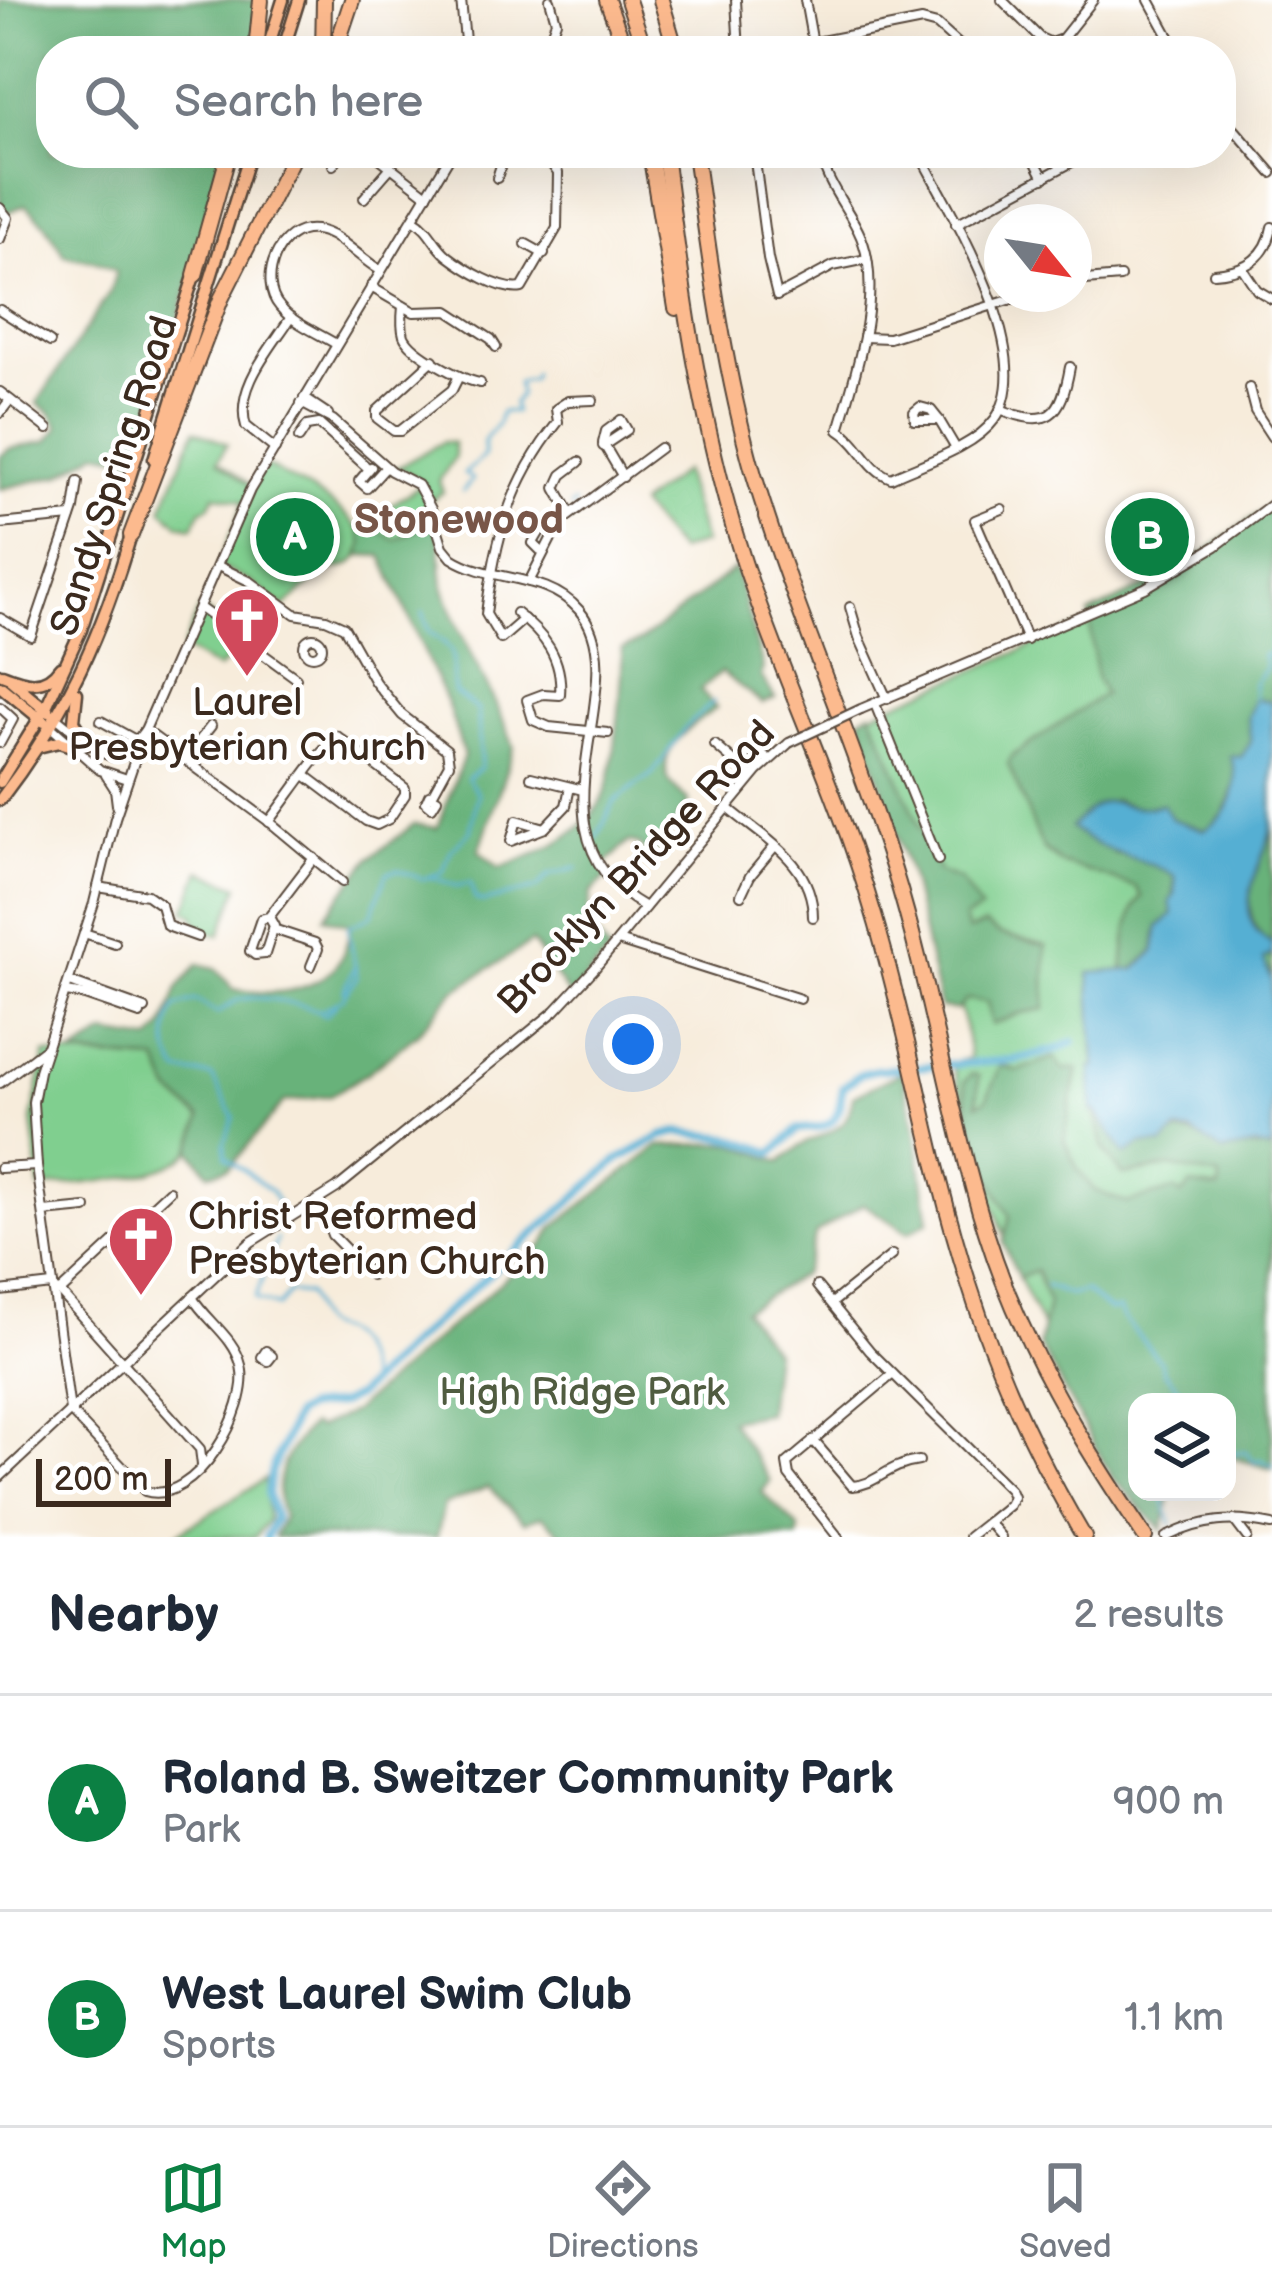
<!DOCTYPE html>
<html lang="en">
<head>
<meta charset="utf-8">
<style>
	:root { --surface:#fff; --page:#f2f2f3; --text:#1f2937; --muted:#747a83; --line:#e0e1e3; --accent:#0b8043 }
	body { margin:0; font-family:"Balsamiq Sans",sans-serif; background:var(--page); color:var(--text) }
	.controls { position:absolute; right:36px; bottom:36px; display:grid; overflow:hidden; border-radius:24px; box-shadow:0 12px 48px #0002 }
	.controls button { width:108px; height:108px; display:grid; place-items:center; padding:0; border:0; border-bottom:3px solid var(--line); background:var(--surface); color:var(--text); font:60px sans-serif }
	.compass { position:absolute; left:984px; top:204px; width:108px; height:108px; border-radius:50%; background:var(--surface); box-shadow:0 12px 48px #0002; rotate:120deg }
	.scale { position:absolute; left:36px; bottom:30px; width:135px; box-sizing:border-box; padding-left:12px; border:6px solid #3b2a1e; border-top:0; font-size:33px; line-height:42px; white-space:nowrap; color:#3b2a1e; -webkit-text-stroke:9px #fff; paint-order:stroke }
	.you { position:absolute; left:633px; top:1044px; width:42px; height:42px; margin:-30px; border:9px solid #fff; border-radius:50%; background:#1a73e8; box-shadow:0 0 0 18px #1a73e833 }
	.badge { display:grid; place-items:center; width:78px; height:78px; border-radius:50%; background:var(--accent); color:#fff; font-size:39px; font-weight:700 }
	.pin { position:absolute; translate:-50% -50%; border:6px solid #fff; box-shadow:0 3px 12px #0006 }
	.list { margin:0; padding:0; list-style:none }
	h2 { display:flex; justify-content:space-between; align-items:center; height:156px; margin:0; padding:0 48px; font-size:51px }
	h2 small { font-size:39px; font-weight:400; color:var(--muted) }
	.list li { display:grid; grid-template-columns:78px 1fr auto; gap:36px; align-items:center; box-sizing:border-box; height:216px; padding:0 48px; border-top:3px solid var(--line) }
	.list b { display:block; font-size:45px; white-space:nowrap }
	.list p { margin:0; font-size:39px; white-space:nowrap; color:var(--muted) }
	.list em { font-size:39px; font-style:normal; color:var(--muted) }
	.icon { flex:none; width:66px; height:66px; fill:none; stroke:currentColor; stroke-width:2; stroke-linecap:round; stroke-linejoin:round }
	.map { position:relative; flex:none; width:1272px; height:1537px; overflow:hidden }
	.search { position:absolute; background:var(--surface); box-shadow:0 12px 48px #0002; left:36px; right:36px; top:36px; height:132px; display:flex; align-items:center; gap:30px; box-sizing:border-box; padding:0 42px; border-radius:48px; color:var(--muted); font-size:45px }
	.sheet { height:588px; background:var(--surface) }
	nav { display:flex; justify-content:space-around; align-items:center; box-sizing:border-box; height:168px; border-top:3px solid var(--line); background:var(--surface); font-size:33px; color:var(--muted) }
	nav a { display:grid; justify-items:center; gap:6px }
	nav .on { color:var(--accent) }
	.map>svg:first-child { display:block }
</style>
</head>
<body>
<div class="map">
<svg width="1272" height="1537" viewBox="0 0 1272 1537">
	<rect width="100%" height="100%" fill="#fff"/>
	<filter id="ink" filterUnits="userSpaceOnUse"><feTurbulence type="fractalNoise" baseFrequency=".00833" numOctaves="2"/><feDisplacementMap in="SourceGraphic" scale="24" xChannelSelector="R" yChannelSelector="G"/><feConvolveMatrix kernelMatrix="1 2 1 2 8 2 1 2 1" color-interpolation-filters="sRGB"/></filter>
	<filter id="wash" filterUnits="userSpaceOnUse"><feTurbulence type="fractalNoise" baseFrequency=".004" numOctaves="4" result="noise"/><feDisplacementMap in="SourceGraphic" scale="48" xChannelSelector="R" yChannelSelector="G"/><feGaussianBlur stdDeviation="2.7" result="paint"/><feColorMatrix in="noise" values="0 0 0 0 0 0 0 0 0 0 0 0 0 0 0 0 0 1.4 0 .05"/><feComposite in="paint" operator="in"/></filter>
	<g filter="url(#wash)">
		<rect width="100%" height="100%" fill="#f7ecdb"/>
		<g fill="#80cf8f" stroke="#5e7c56" stroke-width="3">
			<path d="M195,430L227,444L218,461L251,486L265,465C288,479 395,526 354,562C346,569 337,567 328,571C312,579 298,597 284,607L251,582L218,566L244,502L215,495L208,507L202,509L193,527L179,524L162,509Z"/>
			<path d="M443,442L453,443L455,457L439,481L443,492L428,502L434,517L395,540L366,522L424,483L404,470L391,471Z"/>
			<path d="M683,471L704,543L678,551L639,505Z"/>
			<path d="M1272,513V1417L1227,1402H1137L1048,1338L1020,1281L985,1180L952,1063L970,1058L965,1027L915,838L870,714L1130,605Z"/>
			<path d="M200,608L256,647L246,661L237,664L229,658L218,669L182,649Z"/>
			<path d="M201,871L239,886L220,935L201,931L193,914L185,911Z"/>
			<path d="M45,1054L158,1061L170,1091L201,1119C198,1131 196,1144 188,1153C162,1180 78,1183 40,1188L32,1120Z"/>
			<path d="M265,1479L268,1520L255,1537H172Z"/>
		</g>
		<g fill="#68b27a" stroke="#526e4c" stroke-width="3">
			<path d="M0,0H261L256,51H51V153H229L136,459L98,452L60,475L0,489V457L9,449L48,441L59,427L51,413L37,403L110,292L116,271L94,261L65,256L45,224L26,205L0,215Z"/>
			<path d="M1272,504V702L1256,698L1247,718L1252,742C1231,770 1239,813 1205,830L1113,800V853L1144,859L1175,876L1173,915L1159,926L1154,951L1134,969L1123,970C1126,945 1126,915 1142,897L1136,887L1061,863L1043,849L1008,764L1012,756L1104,694L1096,677L1089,614L1179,570Z"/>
			<path d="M366,522L395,540L424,526L437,528C444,549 438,570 445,592C462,645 495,694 514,747L479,851L500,868C538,854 580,838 602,800C615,778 623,678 622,649L641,641L735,568L763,667L761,676L775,698L762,703L721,672L700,690L716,708C695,724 656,747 668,779C672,787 684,796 689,802L651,858L638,844L628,842L603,867L608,876L591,893L587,921L609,953L570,997L532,942L455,990L417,1034L367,1073L330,1096L284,1102L229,1168L209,1173L191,1151L201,1118L170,1091L158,1061L73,1055L105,1034L151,1041L164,1026L178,988L198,964L216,968L233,989C286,999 345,989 350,925L324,917L369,859L414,824L437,828L464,756L448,706L382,556L359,555L363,545L359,528Z"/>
			<path d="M871,712L939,872L960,880L981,910L964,919L968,931L985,925L999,934L1046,946L1045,1009L1021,1013L992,1025L987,1002L967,999L957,1010L940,1008L911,879L860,718Z"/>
			<path d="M1270,832H1272V943C1247,930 1245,895 1254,870C1258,856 1267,847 1270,832Z"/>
			<path d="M1054,1057L1062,1069H1078L1064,1140L1077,1168L1094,1190L1126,1203L1174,1190L1182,1195L1191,1185L1219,1189L1220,1177L1170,1167L1123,1175L1104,1150L1095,1111L1142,1144C1194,1124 1181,1135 1229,1147C1243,1150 1254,1145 1269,1150L1272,1147V1469L1227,1456V1402H1137V1492H1172L1162,1530L1112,1477L1039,1345L1048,1303L1036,1271L1019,1278L1003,1243L1010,1216C986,1174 969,1130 964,1082L972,1074L979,1076L977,1104L986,1100L1001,1065L1018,1071Z"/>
			<path d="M902,1072L915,1125L929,1221L908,1233L863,1204L816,1233L803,1274L744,1310L774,1351L767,1413L730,1420L770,1481L762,1492L799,1528L798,1537H565L542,1516L524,1522L488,1487L444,1505L437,1537H274L283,1517C270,1479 284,1453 311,1425L317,1428L354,1411L544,1244L555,1226L659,1146L731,1143L781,1162C789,1155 797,1147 806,1143C835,1128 847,1132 853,1096Z"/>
		</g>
		<path fill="#55afd3" stroke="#486c78" stroke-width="3" d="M1255,698L1272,702C1272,741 1272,786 1272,825C1267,859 1223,917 1272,943V955L1264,959L1272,980V1147L1269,1150L1255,1146L1223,1152L1191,1132L1176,1131L1163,1145L1142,1144L1125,1155L1096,1111L1092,1112L1091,1068L1095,1067L1089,973L1135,969L1154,952L1159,926L1173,915L1170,902L1175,893V876C1137,854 1106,856 1071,828C1115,778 1115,818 1162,804L1172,819L1204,830C1232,816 1241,783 1230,756L1241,757L1251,742L1247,718Z"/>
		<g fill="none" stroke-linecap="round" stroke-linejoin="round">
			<g stroke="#55afd3" stroke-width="3">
				<path d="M463,491L473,479L464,474L484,456V441L498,423L501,412H515L513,403L520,395L517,382L532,379L534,373"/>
				<path d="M571,507L575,504"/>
				<path d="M1255,698L1254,683L1266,668L1263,655L1270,654L1272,640"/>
				<path d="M596,839L615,801L653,773L686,727L714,701"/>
				<path d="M432,877L457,886L470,883L475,899L483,902L537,888L549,875L577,868"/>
				<path d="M344,991L354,968"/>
				<path d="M321,1013L326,1015L336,1004"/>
				<path d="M279,1206L271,1191L226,1157L224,1143L234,1118L212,1076L179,1072C165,1050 164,1031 175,1007L196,1000L217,1013C226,1008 233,1000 243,999C263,995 299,1004 320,1011L342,999L357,977L348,927L371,916L387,873L398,870L423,879L443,872L451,850L470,831L478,794L467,778L481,768L478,710L455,693C447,660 466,654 429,632L423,612"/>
				<path d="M277,1239L255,1299L278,1307L289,1292L307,1294C312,1302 313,1313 318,1320C323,1330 335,1328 343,1333C359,1344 366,1368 369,1385"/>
				<path d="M1046,1286L1070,1295L1085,1291L1110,1311L1119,1309L1123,1318L1161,1362L1163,1371L1183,1392L1182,1402"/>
				<path d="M1227,1448L1234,1453L1246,1451L1255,1463L1260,1459L1272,1466"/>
				<path d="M1165,1492L1164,1502L1172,1524"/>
			</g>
			<path stroke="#55afd3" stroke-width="8" d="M266,1537L275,1518L268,1494L271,1471L295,1415L306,1408L340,1404L358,1395L410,1344L618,1160L662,1136L678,1132L732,1138L773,1153L798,1129C836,1128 837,1122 843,1087L860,1074L875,1070L1015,1060L1059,1049L1073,1042"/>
		</g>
	</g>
	<g filter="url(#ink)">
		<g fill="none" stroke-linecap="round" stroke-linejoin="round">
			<defs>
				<g id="minor">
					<path d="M461,0L466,51"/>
					<path d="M736,0L739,51"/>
					<path d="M805,0L813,44"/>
					<path d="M1002,0L1040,38L1051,43L1062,39L1093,0"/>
					<path d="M1149,0L1177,51"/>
					<path d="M494,51H518"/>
					<path d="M545,51L556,21L550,0"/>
					<path d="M771,51L922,21L937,25L966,51"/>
					<path d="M1159,51L1172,41"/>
					<path d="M1221,114L1272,173"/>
					<path d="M373,153L427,195"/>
					<path d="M754,153L768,259L777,296L833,266L867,259"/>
					<path d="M821,153C825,184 849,208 861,237C884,293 855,375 839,430C861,443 867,469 891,478C923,463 974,448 995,419C1040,356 950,211 919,153"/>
					<path d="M1031,153L1044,178"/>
					<path d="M333,165L342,153"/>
					<path d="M497,178L502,162L511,153"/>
					<path d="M364,198L391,167"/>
					<path d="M0,208L8,218L0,239"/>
					<path d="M413,219C431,229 433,244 448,256C465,269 501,292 522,288L557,228L558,173L543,153"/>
					<path d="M956,224L1089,153"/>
					<path d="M526,244L544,254"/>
					<path d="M1243,269L1257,290L1272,299"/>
					<path d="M1214,273C1243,271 1267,259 1272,227"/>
					<path d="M1074,281L1120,277"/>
					<path d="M371,287L414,312L448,311L491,339L496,347"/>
					<path d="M403,306C402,316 401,327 404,336C411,353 462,380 480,383"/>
					<path d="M0,310L50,342"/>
					<path d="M864,337L889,338L1028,294"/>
					<path d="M336,344C318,333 293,323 280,307C257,281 278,225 316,230C339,233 360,259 380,270"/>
					<path d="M433,360L377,411V418L394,431H400L452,390L459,376"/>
					<path d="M1249,388L1255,411L1272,437"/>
					<path d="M0,392L48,429"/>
					<path d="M304,398L328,414"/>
					<path d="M301,403L333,420L391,471L418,485L431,509L443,547L452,558C491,583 546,572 579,610C641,682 515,834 645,907"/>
					<path d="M920,407L931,410L939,420H915L914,412Z"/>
					<path d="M1000,409C1049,429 1061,417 1070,367"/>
					<path d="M0,413L10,400"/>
					<path d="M621,420L606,431L603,443L623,477"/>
					<path d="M939,420L955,447"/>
					<path d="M299,438L307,426L319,424L369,469"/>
					<path d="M603,446L627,430L621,420"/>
					<path d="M275,449L246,426C234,388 272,347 291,317"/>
					<path d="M371,467L359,481L367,488L386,467"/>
					<path d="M1002,509L975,520L1027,640"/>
					<path d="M570,513L556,488L562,475L579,462"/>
					<path d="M0,524L71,517"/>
					<path d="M543,553L533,543L545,523L555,528"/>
					<path d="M218,566L251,582L295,614L326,619L344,627L375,682L402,715L447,750L449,764L432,795"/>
					<path d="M529,582L559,523L660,448"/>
					<path d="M850,607L859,637L887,699"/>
					<path d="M200,608L296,678"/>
					<path d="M516,613C544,634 563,658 560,695L543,694L527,700L533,720L549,727L608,733"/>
					<path d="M0,618L31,636L74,509L78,482"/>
					<path d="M524,619L501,639L486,614C495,539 510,482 558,422L556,409L568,401L593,400"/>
					<circle cx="313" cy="647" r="9"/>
					<path d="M875,704L938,860"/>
					<path d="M0,707L13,719L0,743"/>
					<path d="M861,709L1145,588L1216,546L1272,504"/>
					<path d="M57,718L82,738"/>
					<path d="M101,721L139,742"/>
					<path d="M51,727L100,770L127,779"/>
					<path d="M715,745L752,777"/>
					<path d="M100,752L113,757L126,755L145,730L271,823L342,882"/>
					<path d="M184,760L211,726"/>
					<path d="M739,766L752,747L769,759"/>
					<path d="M106,775L115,789L117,805"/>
					<path d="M531,777L583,790"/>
					<path d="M429,795L437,799L432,807L426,802Z"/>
					<path d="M727,807C764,839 813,862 813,917"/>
					<path d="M517,820L545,828L511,841Z"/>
					<path d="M269,822C291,794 311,761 337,736L405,788V795L389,819L377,825L366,821L305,775"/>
					<path d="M545,828L566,806L570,787"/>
					<path d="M98,887L147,895L161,905"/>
					<path d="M741,895L750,876L775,846"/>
					<path d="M161,905L167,926L198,937"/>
					<path d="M269,917L274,926L265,954L255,955L250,951L261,919L269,917L314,858"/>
					<path d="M273,929L315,943L318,949L311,966"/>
					<path d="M84,933L115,943"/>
					<path d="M618,941L800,999"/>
					<path d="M70,982L145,1009"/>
					<path d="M66,992L85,995L140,1014"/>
					<path d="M0,1083L46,1048"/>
					<path d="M0,1168L37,1166"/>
					<path d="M319,1200L332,1235L371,1275"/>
					<path d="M44,1212L86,1208"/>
					<path d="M817,1286L870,1351L1010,1490L1013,1497L1009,1505L988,1522"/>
					<path d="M0,1291L52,1285"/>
					<path d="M54,1291L60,1292L200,1449L202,1465"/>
					<path d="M60,1292L169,1191"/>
					<path d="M832,1303L892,1255"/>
					<path d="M266,1351L272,1356L268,1361L262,1357Z"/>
					<path d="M70,1411L37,1166L33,1102L39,1071L94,903L115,818L145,730L250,490L452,153"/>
					<path d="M70,1411L145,1491C195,1507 252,1408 241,1365C234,1337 207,1321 192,1297"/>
					<path d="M813,1440L852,1486C877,1485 886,1465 919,1461"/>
					<path d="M0,1477L251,1242L337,1188L555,1011L595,968L758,771L789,743"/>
					<path d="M1234,1520L1247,1537"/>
					<path d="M838,1537L789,1475L787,1463L893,1374"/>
					<path d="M969,1537L988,1522L1001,1537"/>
					<path d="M1166,1537C1202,1519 1233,1517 1272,1525"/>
				</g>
				<g id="major">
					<path d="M267,51L283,0"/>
					<path d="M283,51L299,0"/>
					<path d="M154,459L250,153"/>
					<path d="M2,674C25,683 44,690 60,667"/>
					<path d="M12,681L49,712"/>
					<path d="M0,686L44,722"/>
					<path d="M77,693L74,721L89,744"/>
					<path d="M38,747L59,742L71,746"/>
					<path d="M0,782L45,709L81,630L196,270"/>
					<path d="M0,800C66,714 103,632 133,528"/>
				</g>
				<g id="highway">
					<path d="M607,0L626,51"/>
					<path d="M628,0L645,51"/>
					<path d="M661,0L676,51"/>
					<path d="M256,51L261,0"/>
					<path d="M323,51L324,0"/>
					<path d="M335,51L352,0"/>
					<path d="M650,153L676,308"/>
					<path d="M665,153C682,292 701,429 744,562C783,680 838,792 873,912C910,1034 929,1160 968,1281C996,1371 1036,1456 1084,1537"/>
					<path d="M695,153C710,262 724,370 754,475C794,609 852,737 894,870C931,989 949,1113 986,1232C1021,1344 1080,1441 1145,1537"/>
					<path d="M195,275L229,153"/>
					<path d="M131,535L221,299L295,153"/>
				</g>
			</defs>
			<use href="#minor" stroke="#57473a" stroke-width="12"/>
			<use href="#major" stroke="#57473a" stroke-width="15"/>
			<use href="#highway" stroke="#57473a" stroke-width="18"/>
			<use href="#minor" stroke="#fff" stroke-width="8"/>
			<use href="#major" stroke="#fcba8e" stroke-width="10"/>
			<use href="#highway" stroke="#fcba8e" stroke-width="14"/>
			<defs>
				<path id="minor-bridge" d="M789,743L861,709"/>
			</defs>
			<use href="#minor-bridge" stroke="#57473a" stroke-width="12" stroke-linecap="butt"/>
			<use href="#minor-bridge" stroke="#fff" stroke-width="8"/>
		</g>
	</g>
	<defs>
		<symbol id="church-pin" viewBox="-11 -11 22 30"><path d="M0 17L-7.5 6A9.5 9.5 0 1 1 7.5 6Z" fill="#d1495b" stroke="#fff"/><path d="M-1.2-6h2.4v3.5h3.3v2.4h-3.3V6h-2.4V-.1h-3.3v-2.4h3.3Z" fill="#fff"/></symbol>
	</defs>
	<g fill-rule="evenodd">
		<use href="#church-pin" x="209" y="582" width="76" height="104"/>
		<use href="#church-pin" x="103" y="1201" width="76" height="104"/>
	</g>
	<g text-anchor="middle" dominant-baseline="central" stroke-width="9" stroke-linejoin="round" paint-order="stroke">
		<g font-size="39" fill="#3b2a1e" stroke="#fff">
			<text transform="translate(115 476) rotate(-72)">Sandy Spring Road</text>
			<text transform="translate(637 868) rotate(-47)">Brooklyn Bridge Road</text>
		</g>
		<g font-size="39" fill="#3b2a1e" stroke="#fff">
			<text x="247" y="703">Laurel<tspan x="247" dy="45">Presbyterian Church</tspan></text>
			<text x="188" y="1217" text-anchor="start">Christ Reformed<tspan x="188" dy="45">Presbyterian Church</tspan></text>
		</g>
		<g font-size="39" fill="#505c40" stroke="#fff">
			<text x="582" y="1393">High Ridge Park</text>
		</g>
		<g font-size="42" font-weight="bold" fill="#785648" stroke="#fff">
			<text x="459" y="520">Stonewood</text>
		</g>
	</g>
</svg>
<div class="controls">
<button><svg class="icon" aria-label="layers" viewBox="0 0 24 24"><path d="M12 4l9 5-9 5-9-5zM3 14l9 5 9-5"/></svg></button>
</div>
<svg class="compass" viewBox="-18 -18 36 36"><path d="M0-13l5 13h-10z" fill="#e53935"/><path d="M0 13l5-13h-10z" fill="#747a83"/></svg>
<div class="scale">200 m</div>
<div class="you"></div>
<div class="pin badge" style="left:295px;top:537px">A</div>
<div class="pin badge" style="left:1150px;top:537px">B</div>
<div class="search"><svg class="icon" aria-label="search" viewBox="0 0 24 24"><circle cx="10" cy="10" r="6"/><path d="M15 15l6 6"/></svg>Search here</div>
</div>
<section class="sheet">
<h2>Nearby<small>2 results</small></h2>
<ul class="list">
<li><span class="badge">A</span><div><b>Roland B. Sweitzer Community Park</b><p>Park</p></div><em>900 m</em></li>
<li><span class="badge">B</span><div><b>West Laurel Swim Club</b><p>Sports</p></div><em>1.1 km</em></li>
</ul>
</section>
<nav>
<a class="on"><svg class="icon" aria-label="map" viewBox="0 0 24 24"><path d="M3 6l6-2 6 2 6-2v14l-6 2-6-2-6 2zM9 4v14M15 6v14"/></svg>Map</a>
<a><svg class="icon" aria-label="directions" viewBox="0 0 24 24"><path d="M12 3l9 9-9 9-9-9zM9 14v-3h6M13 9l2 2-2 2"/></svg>Directions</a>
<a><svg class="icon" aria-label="saved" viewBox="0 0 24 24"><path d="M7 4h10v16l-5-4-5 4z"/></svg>Saved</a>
</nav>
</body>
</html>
